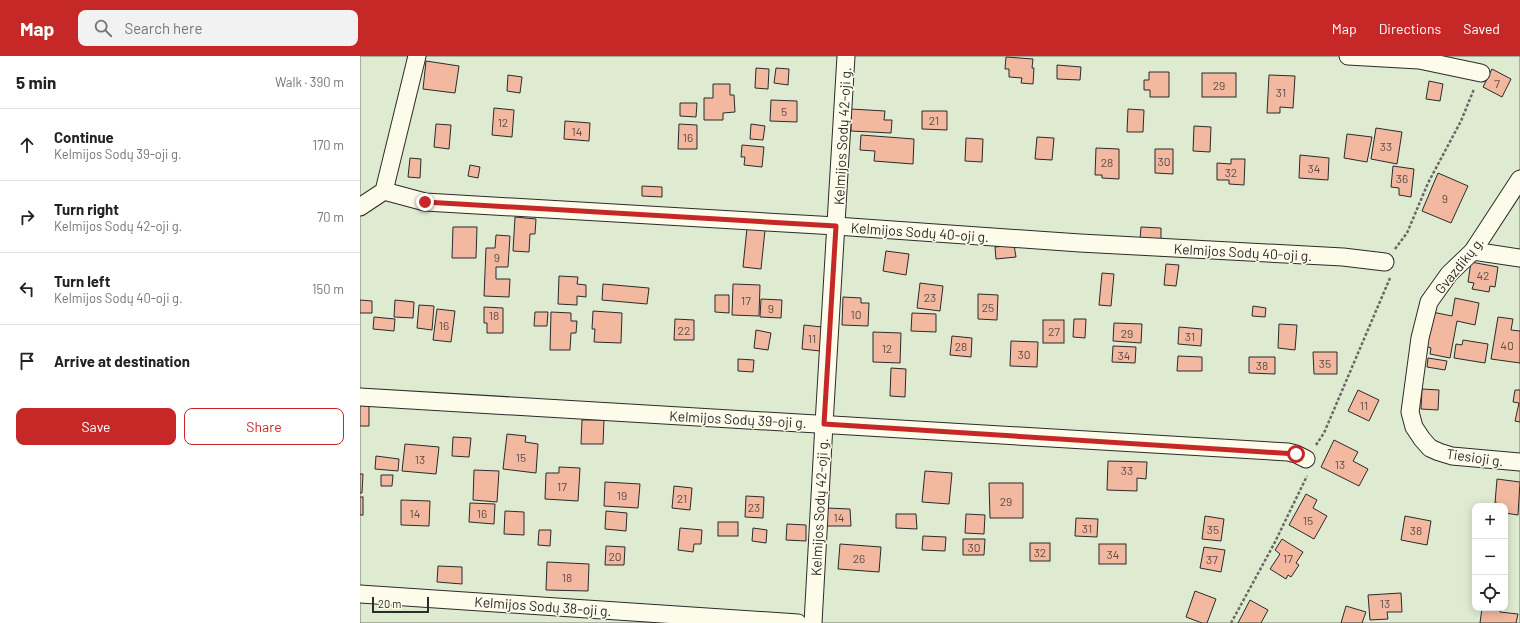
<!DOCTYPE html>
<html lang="en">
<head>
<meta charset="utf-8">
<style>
	:root { --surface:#fff; --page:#f2f2f2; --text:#222; --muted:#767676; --line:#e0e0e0; --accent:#c62828 }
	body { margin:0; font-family:Barlow,sans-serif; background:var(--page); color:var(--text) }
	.controls { position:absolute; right:12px; bottom:12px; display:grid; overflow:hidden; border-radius:8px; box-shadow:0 2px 10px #0003 }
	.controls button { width:36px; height:36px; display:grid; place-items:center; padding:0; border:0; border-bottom:1px solid var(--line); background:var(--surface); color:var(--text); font:20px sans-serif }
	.scale { position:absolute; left:12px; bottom:10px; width:57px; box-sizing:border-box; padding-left:4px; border:2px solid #2b2b2b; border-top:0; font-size:11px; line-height:14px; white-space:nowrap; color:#2b2b2b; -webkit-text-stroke:3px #fdfbea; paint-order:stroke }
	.stop { position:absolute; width:12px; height:12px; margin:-9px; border:3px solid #c62828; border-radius:50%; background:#fff }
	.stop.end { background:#c62828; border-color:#fff; box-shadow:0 1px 4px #0008 }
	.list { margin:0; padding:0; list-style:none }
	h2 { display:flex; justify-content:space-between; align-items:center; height:52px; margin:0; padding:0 16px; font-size:17px }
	h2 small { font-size:13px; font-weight:400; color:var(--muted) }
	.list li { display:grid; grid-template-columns:26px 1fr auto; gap:12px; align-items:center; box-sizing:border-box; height:72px; padding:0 16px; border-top:1px solid var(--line) }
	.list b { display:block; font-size:15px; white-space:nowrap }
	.list p { margin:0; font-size:13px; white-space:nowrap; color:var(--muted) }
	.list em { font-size:13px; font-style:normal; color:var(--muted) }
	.actions { display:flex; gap:8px; padding:12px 16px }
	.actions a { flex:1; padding:9px 0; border:1px solid var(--accent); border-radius:8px; text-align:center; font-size:14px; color:var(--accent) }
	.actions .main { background:var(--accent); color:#fff }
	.icon { flex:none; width:22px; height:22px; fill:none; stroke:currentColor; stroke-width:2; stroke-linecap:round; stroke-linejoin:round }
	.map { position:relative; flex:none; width:1160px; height:567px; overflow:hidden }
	header { display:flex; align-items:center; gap:24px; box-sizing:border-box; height:56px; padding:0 20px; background:var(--accent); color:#fff }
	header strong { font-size:19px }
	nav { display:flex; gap:22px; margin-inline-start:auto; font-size:14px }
	.search { width:280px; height:36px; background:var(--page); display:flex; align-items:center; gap:10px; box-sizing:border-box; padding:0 14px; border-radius:8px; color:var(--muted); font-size:15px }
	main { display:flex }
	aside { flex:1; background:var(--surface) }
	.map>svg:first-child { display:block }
</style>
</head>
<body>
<header>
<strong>Map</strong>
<div class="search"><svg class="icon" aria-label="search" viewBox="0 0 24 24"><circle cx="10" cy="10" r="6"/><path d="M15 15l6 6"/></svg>Search here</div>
<nav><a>Map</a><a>Directions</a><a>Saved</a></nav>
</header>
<main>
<aside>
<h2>5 min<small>Walk · 390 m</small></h2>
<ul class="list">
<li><svg class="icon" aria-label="ahead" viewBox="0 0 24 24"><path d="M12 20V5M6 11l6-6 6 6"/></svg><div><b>Continue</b><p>Kelmijos Sodų 39-oji g.</p></div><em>170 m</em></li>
<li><svg class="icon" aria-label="right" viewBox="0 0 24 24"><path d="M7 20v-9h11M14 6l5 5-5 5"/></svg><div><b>Turn right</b><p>Kelmijos Sodų 42-oji g.</p></div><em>70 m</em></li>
<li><svg class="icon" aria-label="left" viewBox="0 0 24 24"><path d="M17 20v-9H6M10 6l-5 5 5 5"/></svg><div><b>Turn left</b><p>Kelmijos Sodų 40-oji g.</p></div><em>150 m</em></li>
<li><svg class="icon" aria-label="arrive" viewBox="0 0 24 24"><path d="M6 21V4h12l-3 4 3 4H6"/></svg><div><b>Arrive at destination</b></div></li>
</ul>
<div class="actions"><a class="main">Save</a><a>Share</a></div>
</aside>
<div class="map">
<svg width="1160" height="567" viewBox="0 0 1160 567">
	<rect width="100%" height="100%" fill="#fdfbea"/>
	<path fill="#deebd1" stroke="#74746e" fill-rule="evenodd" d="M0,0H1160V567H0ZM1115,450H1145V552H1115Z"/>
	<g fill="#f2b8a0" stroke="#2b2b2b">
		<path d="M646,1L673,3L672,12H674L673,28L661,27L662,22L649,21V13H645Z"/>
		<path d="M66,5L99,10L95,37L63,33Z"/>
		<path d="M697,9L721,11L720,24L697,23Z"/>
		<path d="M396,12L409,13L408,33L395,32Z"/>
		<path d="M416,12L429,13L428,29L414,27Z"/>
		<path d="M1132,13L1151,23L1142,41L1123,31Z"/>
		<path d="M789,16H809V41H790V34H784V24H789Z"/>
		<rect x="842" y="17" width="34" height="24"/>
		<path d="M148,19L162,21L160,37L147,35Z"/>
		<path d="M909,19L935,20L933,52L920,51V57H907Z"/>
		<path d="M1069,25L1083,28L1080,45L1066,43Z"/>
		<path d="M353,28H370V39H374L375,56L363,57V64H344V42H353Z"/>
		<path d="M411,44L437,45V66L410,65Z"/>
		<path d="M320,47H337L336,61L320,60Z"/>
		<path d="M134,52L154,54L152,81L132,79Z"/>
		<path d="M491,53L525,55L524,64H532L531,77L491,75Z"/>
		<path d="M768,53L784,54L783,76H767Z"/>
		<path d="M562,55H587V74L562,73Z"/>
		<path d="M205,65L230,67L229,85L204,83Z"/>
		<path d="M76,68L91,69L89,93L74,91Z"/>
		<path d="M319,68L337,69V93H318Z"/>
		<path d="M391,68L405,70L403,84L390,83Z"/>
		<path d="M834,70L851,71L850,96L833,95Z"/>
		<path d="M1016,72L1042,76L1037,108L1011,103Z"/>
		<path d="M987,78L1012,81L1007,106L984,102Z"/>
		<path d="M501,79L554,83L553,108L514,105L515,95L500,94Z"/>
		<path d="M677,81L694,82L692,104L675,103Z"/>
		<path d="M606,82L623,83L622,106L605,105Z"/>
		<path d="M382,89L404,91L402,111L384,109L385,101H381Z"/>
		<path d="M736,92L759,93V123L742,122V119H735Z"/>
		<path d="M795,93H813V118L795,117Z"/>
		<path d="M940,99L969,102L968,124L939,122Z"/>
		<path d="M50,102L61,103L60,122L48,121Z"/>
		<path d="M871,103H885L884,129L869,128V124H857V107L871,108Z"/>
		<path d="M110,109L120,111L118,122L108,120Z"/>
		<path d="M1033,110L1054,113L1051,141L1039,139V132L1031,131Z"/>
		<path d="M1078,117L1108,130L1091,167L1062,155Z"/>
		<path d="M282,130L302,131V141L282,140Z"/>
		<path d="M155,161L176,163L175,178H170L169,196L153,195Z"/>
		<path d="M93,171H117L116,202H92Z"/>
		<path d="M781,171L801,172V185L780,184Z"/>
		<path d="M387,172L405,174L401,213L383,211Z"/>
		<path d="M136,179L150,180L148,211H136V223H150L149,241L124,240L126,192H135Z"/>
		<path d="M654,189L656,201L636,203L635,191Z"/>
		<path d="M526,195L549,198L546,219L523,215Z"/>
		<path d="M1111,206L1138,211L1135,231L1130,230L1129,236L1112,233L1114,227L1108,226Z"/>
		<path d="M806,208L819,209L816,230L804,229Z"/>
		<path d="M742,217L754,218L751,250L739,249Z"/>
		<path d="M199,220L218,221L217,228L226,229V241L217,240V249L198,248Z"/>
		<path d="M560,227L583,230L580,255L557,252Z"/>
		<path d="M243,228L289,232L287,248L242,244Z"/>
		<path d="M373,228L400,229L399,260L372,259Z"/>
		<path d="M618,238L638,239L637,264L618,263Z"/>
		<path d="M355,239H369V257L355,256Z"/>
		<path d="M483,241L501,242V247H509L508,270L482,269Z"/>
		<path d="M1095,242L1119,247L1115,269L1097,265L1090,302L1070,298L1071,292L1065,290L1072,256L1092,260Z"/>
		<path d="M401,243L422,244L421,262L400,261Z"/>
		<path d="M0,244L12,245V257H0Z"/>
		<path d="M35,244L54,246L53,262L34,261Z"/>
		<path d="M59,249L74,250L72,274L57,272Z"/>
		<path d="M893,250L906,252L905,261L892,260Z"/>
		<path d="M124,251L143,252V277H127V267H124Z"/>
		<path d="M77,253L95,255L91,286L73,284Z"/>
		<path d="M233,255L262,257L261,287L234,286L235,273H232Z"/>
		<path d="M175,256H188L187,270H174Z"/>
		<path d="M191,256L211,257V265H217L216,277H211L210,294H190Z"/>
		<path d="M552,257L576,258V276L551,275Z"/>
		<path d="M14,261L35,263L34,275L13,273Z"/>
		<path d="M1138,261L1153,263L1151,274L1160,275V307L1131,303Z"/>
		<path d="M315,263L334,264V284H314Z"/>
		<path d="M714,263H726L725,282L713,281Z"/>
		<rect x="683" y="264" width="21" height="23"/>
		<path d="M754,267L782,268L781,287L753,285Z"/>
		<path d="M919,268L937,269L935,294L918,292Z"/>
		<path d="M444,269L462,271L460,295L442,293Z"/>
		<path d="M819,271L842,273L841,290L818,288Z"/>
		<path d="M396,274L411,277L408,294L394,292Z"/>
		<path d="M513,276L541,277L540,307L513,306Z"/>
		<path d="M592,280L612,282L611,301L590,299Z"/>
		<path d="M1103,284L1128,288L1125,307L1094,302L1096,288L1102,289Z"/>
		<path d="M651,285L678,286L677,311L650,310Z"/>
		<path d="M753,290L776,291L775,307L752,306Z"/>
		<path d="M953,296H977V318H954Z"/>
		<path d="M818,300L842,301V315H817Z"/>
		<path d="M889,301H915V318L889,317Z"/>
		<path d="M1068,302L1087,305L1085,314L1067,311Z"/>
		<path d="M378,303L394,304L393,316L378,315Z"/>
		<path d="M531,312L546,313L545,341L530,340Z"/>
		<path d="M1062,333L1079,334L1078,354L1061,353Z"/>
		<path d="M998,334L1019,344L1009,365L988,355Z"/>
		<path d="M1155,334H1160V366L1155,365L1159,347L1153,346Z"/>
		<path d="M0,348L9,349V370H0Z"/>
		<path d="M222,364H244L243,388H221Z"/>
		<path d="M147,378L166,380L165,386L178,388L176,417L143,413Z"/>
		<path d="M93,381L111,382L109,401L92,400Z"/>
		<path d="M974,384L998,396L993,405L1008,413L999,430L961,411Z"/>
		<path d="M45,388L79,391L76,418L42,415Z"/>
		<path d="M16,400L39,403L38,415L15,413Z"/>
		<path d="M748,405L787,406L786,423L777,422V435L747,434Z"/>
		<path d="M199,411L220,412L218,445L185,443L186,417H199Z"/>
		<path d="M114,414L139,415L137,446L113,444Z"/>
		<path d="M565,415L592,417L589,448L562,446Z"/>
		<path d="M0,418H3L2,437H0Z"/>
		<path d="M21,419H33L32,430H21Z"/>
		<path d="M1137,423L1160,426L1158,459L1145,457V450H1137V447H1135Z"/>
		<path d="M245,426L280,428L278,452L244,450Z"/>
		<path d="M629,427H663V462H630Z"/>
		<path d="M314,430L332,432L330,454L312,452Z"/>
		<path d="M946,438L957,444L953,452L967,460L954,483L929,469Z"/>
		<path d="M386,440L404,441L403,462L385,461Z"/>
		<rect x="0" y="441" width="3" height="18"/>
		<path d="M41,444L70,445L69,470L41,469Z"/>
		<path d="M110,447L135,448L134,468L109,466Z"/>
		<path d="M467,452L490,453L491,470H467Z"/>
		<path d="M145,455L164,456V479L144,478Z"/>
		<path d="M246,455L267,457L266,475L245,473Z"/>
		<path d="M536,458H556L557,473L536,472Z"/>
		<path d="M606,458L625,459L624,478L605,477Z"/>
		<path d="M845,460L864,463L861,485L842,483Z"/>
		<path d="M1045,460L1071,465L1067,489L1041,484Z"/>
		<path d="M716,462L738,463L737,481L715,480Z"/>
		<rect x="358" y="466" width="20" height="14"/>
		<path d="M427,468L446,469V485L426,484Z"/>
		<path d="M320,472L342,474L341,488H334L333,496L318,494Z"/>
		<path d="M393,472L407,474L406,487L392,485Z"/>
		<path d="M179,474H191L190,490L178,489Z"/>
		<path d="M563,480L586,481L585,495L562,494Z"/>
		<path d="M603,483H625L624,499H603Z"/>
		<path d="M922,483L943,496L936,507L939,509L931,521L928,519L926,523L910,513L920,498L915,494Z"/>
		<rect x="670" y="487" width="20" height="18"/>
		<path d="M480,488L521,491L519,516L478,513Z"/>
		<rect x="739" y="488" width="27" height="20"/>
		<path d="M246,490L265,491L264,509H245Z"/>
		<path d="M844,491L865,494L861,516L840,512Z"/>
		<path d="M187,506L229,508L228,535L186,534Z"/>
		<path d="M78,510L102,511V528L77,526Z"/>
		<path d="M835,535L856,543L847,567H842L826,561Z"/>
		<path d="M1041,537L1042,556H1027L1028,563L1010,564L1008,539Z"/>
		<path d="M890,544L908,554L901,567H878Z"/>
		<path d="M986,550L1006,556L1002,567H981Z"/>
		<path d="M1122,552H1140V556L1158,558L1156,567H1120Z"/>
	</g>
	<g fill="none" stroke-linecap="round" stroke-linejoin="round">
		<defs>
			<g id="minor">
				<path d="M988,0L1059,4L1121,17"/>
				<path d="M1160,123L1113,195L1089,218L1069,246L1060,282L1050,356L1054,371L1062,383L1070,392L1079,396L1092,400L1160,406"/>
				<path d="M24,135L65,146L476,170L720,187L983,201L1025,206"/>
				<path d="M0,151L24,135L57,0"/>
				<path d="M1113,195L1160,202"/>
				<path d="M0,341L928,396L936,398L946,403"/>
				<path d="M0,538L438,567"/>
				<path d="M453,567L464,368L486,0"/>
			</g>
		</defs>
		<use href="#minor" stroke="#2b2b2b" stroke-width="19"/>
		<g stroke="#6a6964" stroke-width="2.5" stroke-dasharray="3 2" stroke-linecap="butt">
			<path d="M1035,193L1047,177L1068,127L1101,65L1114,33"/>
			<path d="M956,389L964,377L1030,222"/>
			<path d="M871,567L914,488L947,420"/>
		</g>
		<use href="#minor" stroke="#fdfbea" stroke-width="17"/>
	</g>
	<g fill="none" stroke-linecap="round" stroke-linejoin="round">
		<path stroke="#c62828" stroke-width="5" d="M65,146L476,170L464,368L936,398"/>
	</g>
	<g text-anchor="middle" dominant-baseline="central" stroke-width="3" stroke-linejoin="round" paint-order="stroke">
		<g font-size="12" fill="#5d4e48">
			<text x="1137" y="27">7</text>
			<text x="859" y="29">29</text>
			<text x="921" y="36">31</text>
			<text x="424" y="55">5</text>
			<text x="574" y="64">21</text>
			<text x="143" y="66">12</text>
			<text x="217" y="75">14</text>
			<text x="328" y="81">16</text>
			<text x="1026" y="90">33</text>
			<text x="804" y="105">30</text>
			<text x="747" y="106">28</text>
			<text x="954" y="112">34</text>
			<text x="871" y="116">32</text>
			<text x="1042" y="122">36</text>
			<text x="1085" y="142">9</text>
			<text x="137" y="201">9</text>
			<text x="1123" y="219">42</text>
			<text x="570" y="241">23</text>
			<text x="386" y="244">17</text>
			<text x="628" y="251">25</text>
			<text x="411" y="252">9</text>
			<text x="496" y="258">10</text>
			<text x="134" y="259">18</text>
			<text x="84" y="269">16</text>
			<text x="324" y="274">22</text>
			<text x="694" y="275">27</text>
			<text x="767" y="277">29</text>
			<text x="830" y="280">31</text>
			<text x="452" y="282">11</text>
			<text x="1147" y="289">40</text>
			<text x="601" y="290">28</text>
			<text x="527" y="292">12</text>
			<text x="664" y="298">30</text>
			<text x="764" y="299">34</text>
			<text x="965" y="307">35</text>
			<text x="902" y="309">38</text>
			<text x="1004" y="349">11</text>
			<text x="161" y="401">15</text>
			<text x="60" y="403">13</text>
			<text x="980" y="408">13</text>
			<text x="767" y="414">33</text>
			<text x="202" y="430">17</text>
			<text x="262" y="439">19</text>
			<text x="322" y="442">21</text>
			<text x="646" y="445">29</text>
			<text x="394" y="451">23</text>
			<text x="55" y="457">14</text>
			<text x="122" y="457">16</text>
			<text x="479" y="461">14</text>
			<text x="948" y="464">15</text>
			<text x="727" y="472">31</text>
			<text x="853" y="473">35</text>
			<text x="1056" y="474">38</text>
			<text x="614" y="491">30</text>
			<text x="680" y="496">32</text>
			<text x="753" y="498">34</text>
			<text x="255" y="500">20</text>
			<text x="499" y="502">26</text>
			<text x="928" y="502">17</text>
			<text x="852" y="503">37</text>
			<text x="207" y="521">18</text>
			<text x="1025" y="547">13</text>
		</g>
		<g font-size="14" fill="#2b2b2b" stroke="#fdfbea">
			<text transform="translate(482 80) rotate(-87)">Kelmijos Sodų 42-oji g.</text>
			<text transform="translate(560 176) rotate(4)">Kelmijos Sodų 40-oji g.</text>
			<text transform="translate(883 196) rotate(3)">Kelmijos Sodų 40-oji g.</text>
			<text transform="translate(1099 209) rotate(-51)">Gvazdikų g.</text>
			<text transform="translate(378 363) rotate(3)">Kelmijos Sodų 39-oji g.</text>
			<text transform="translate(1115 401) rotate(8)">Tiesioji g.</text>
			<text transform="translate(459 451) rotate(-87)">Kelmijos Sodų 42-oji g.</text>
			<text transform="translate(183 550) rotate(4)">Kelmijos Sodų 38-oji g.</text>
		</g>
	</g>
</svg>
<div class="controls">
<button>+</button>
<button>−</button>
<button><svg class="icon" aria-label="locate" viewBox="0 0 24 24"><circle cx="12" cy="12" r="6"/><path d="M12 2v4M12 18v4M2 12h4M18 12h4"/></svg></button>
</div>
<div class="scale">20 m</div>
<div class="stop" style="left:936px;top:398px"></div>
<div class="stop end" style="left:65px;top:146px"></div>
</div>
</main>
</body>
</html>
